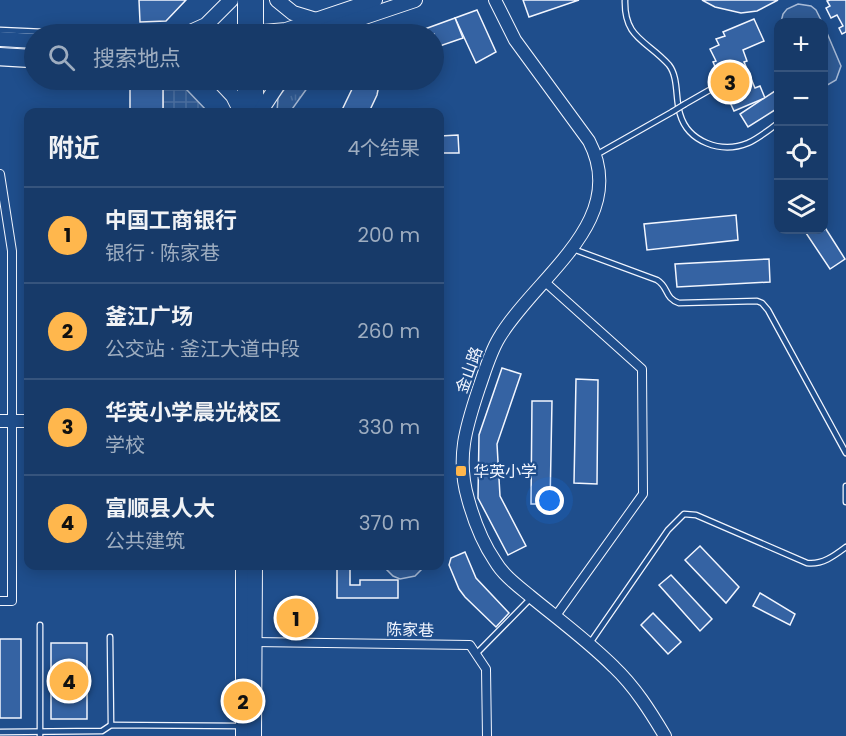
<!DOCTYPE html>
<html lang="zh">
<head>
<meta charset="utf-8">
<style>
	:root { --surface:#173a69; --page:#20416f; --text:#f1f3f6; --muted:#9eadc0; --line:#36547d; --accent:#ffb74d }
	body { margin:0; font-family:Poppins,"Noto Sans SC",sans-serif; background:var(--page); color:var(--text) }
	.controls { position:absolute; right:18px; top:18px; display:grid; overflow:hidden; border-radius:12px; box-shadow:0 3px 15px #0003 }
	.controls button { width:54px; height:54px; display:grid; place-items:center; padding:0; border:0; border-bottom:2px solid var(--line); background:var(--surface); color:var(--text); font:30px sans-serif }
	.you { position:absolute; left:550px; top:501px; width:21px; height:21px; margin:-15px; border:4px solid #fff; border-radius:50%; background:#1a73e8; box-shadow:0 0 0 9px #1a73e833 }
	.badge { display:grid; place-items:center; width:39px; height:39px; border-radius:50%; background:var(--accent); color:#111; font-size:20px; font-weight:700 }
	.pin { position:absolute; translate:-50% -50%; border:3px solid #fff; box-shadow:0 2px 6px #0006 }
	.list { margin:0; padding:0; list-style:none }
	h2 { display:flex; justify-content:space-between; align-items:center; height:78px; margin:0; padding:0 24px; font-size:26px }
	h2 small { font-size:20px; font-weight:400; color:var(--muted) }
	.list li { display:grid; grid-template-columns:39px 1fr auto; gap:18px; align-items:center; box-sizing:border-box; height:96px; padding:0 24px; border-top:2px solid var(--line) }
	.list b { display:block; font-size:22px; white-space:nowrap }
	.list p { margin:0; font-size:20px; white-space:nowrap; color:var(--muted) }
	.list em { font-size:20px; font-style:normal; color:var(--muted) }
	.icon { flex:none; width:33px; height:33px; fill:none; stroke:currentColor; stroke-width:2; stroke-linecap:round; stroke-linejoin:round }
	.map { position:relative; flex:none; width:846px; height:736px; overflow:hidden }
	.search { position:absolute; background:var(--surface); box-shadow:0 3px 15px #0003; left:24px; top:24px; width:420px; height:66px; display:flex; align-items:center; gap:15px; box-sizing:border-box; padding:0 21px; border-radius:33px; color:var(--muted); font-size:22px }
	.panel { position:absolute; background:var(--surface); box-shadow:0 3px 15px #0003; left:24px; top:108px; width:420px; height:462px; border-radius:12px }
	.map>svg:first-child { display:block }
</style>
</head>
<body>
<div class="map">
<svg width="846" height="736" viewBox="0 0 846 736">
	<defs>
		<pattern id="grass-tufts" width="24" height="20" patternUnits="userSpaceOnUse" patternTransform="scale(1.5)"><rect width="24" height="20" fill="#305b95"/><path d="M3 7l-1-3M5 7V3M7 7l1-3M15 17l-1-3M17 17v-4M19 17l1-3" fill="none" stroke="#4e73a5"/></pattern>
		<pattern id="plaza-grid" width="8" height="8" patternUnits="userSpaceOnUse" patternTransform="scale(1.5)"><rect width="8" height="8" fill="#305b95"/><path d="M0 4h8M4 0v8" fill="none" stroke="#4e73a5"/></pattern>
	</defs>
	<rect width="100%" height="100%" fill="#1f4e8c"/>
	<path fill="url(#grass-tufts)" stroke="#a8bbd7" stroke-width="1.5" d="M291,80H313L290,112H277L278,98Z"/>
	<g fill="#305b95" stroke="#a8bbd7" stroke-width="1.5">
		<path d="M798,4L811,6L816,10L822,22H781L783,14L787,9Z"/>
		<path d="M824,26L841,66L836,80L824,87Z"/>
		<path d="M383,566H425L415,576L400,579L393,576Z"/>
	</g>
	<path fill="url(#plaza-grid)" stroke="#a8bbd7" stroke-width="1.5" d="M163,88L186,89L208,112H166L163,110Z"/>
	<g fill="#3563a3" stroke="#f2f6ff" stroke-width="1.5">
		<path d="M139,0H186L166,21L140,22Z"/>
		<path d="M523,0H579L529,17Z"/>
		<path d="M702,0H778L757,11L741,13L715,7Z"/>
		<path d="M830,0H846V32L842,34L839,28L843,26L837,15L831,18L826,8L830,6L827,1Z"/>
		<path d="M477,10L496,52L476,63L455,18Z"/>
		<path d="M455,18L463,38L434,48V34H411Z"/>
		<path d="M754,19L764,41L743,50L747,61L744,62L755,88L760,86L765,98L734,111L729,100L732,98L720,70L717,71L713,62L716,61L710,49L719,45L716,39L725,36L723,32Z"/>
		<path d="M354,80H380L377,95L369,112H341L353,87Z"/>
		<path d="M130,88H163V110L166,112H130Z"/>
		<path d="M778,89V108L748,127L740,114Z"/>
		<path d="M458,135L459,153H440V136Z"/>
		<path d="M736,215L738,240L647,250L644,224Z"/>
		<path d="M824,226L845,259L830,269L804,230H824Z"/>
		<path d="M769,259L770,282L677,287L675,264Z"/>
		<path d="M502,368L521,374L497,444L500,496L526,546L508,555L478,498L479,435Z"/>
		<path d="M576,379L598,380L597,484L574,483Z"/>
		<path d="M532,401H552L550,504H531Z"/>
		<path d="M700,546L739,587L726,603L685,560Z"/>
		<path d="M465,552L476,578L509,613L496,627L465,597L459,589L449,565L451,558Z"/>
		<path d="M337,566H350V585H360V580H398V598H337Z"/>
		<path d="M671,575L712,619L700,631L659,585Z"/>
		<path d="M760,593L795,614L790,625L753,606Z"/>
		<path d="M653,613L681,642L668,654L641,625Z"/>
		<rect x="0" y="639" width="21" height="79"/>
		<rect x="51" y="643" width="36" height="76"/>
	</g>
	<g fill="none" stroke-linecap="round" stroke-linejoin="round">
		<defs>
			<g id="lane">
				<path d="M625,0C624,39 647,40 669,65C679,78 675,99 680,114C688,142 721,154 748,143C759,138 769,130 778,123"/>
				<path d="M0,30L67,33L185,30"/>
				<path d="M0,63L34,65"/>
				<path d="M685,104L713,88"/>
				<path d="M596,155L672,112"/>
				<path d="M573,249L657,280C669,287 664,298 679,303L757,301L762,303L768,310L846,453"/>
				<path d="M846,486V502"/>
				<path d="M40,625V736"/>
				<path d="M110,637L111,725"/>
				<path d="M590,643L668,530L684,514L696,515L807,563C822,565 834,556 846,547"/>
				<path d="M476,654L531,598"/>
				<path d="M0,732L102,731L111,725L240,726"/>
			</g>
			<g id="street">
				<path d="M0,174L12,251V601H0"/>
				<path d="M544,281L642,369L643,494L555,617"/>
				<path d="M254,642L470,645L486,669L487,736"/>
			</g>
			<g id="secondary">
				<path d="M495,0L515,40L589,141C631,221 535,277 499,338C490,353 485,371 479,388C466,427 456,458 468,499C474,521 482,542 495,561C503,575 518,586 530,596C558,619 588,641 614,667C635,687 650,711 665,736"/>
				<path d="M0,421H28"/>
			</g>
			<g id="primary">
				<path d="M277,0L293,13L316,20"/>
				<path d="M186,34L206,25L231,0"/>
				<path d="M238,34L286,30L375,0"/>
				<path d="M245,34V0"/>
				<path d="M256,34V0"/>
				<path d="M314,34L415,0"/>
				<path d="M0,39L34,41"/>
				<path d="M0,55L34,57"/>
				<path d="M218,80L233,96L241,112"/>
				<path d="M245,112V80"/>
				<path d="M256,112V80"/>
				<path d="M260,112L281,80"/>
				<path d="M243,736V566"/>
				<path d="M254,736L255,566"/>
			</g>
		</defs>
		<use href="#lane" stroke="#f2f6ff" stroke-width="7"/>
		<use href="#street" stroke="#f2f6ff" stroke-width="10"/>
		<use href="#secondary" stroke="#f2f6ff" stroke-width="14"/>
		<use href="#primary" stroke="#f2f6ff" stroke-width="16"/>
		<use href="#lane" stroke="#1f4e8c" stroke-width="4.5"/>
		<use href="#street" stroke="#1f4e8c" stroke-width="8"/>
		<use href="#secondary" stroke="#1f4e8c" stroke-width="12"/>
		<use href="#primary" stroke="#1f4e8c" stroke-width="14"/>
		<defs>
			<path id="lane-bridge" d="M672,112L685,104"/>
		</defs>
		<use href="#lane-bridge" stroke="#f2f6ff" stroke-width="7" stroke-linecap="butt"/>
		<use href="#lane-bridge" stroke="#1f4e8c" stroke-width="4.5"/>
	</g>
	<rect fill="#ffb74d" stroke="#1f4e8c" stroke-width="2" x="455" y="465" width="12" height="12" rx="3"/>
	<g text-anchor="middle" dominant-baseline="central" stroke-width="4.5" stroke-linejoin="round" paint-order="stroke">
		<g font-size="16" fill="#f2f6ff" stroke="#1f4e8c">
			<text transform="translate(469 370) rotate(-70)">金山路</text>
			<text transform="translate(410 630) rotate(1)">陈家巷</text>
		</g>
		<g font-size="16" fill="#f2f6ff" stroke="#1f4e8c" text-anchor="start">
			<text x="473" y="471">华英小学</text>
		</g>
	</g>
</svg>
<div class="controls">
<button>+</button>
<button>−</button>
<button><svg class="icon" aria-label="locate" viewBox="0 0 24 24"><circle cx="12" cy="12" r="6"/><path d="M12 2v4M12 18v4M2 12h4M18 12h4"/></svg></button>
<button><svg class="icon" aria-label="layers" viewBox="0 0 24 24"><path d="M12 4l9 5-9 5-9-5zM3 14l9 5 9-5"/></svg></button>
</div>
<div class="you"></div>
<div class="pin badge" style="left:296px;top:618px">1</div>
<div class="pin badge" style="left:243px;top:701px">2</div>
<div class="pin badge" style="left:730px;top:82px">3</div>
<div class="pin badge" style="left:69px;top:681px">4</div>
<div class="search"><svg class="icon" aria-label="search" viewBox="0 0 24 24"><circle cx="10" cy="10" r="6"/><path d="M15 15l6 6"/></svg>搜索地点</div>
<section class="panel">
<h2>附近<small>4个结果</small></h2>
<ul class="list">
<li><span class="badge">1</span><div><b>中国工商银行</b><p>银行 · 陈家巷</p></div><em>200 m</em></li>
<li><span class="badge">2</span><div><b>釜江广场</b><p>公交站 · 釜江大道中段</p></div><em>260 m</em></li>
<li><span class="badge">3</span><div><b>华英小学晨光校区</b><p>学校</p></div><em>330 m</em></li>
<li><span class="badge">4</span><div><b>富顺县人大</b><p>公共建筑</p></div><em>370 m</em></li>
</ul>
</section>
</div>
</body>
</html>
